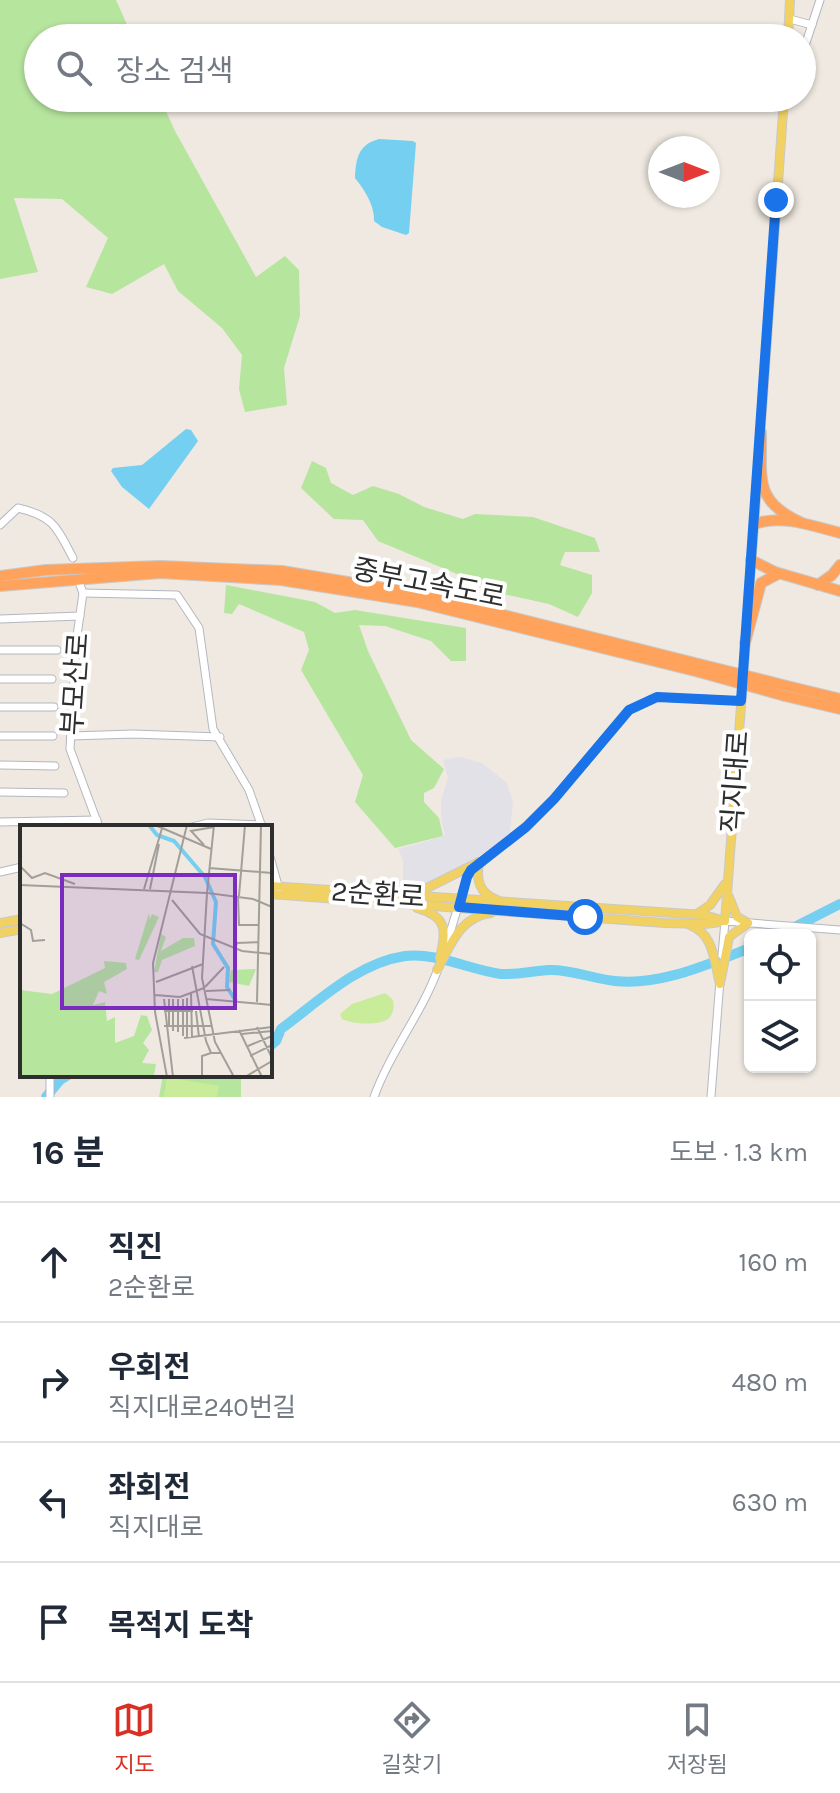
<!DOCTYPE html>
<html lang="ko">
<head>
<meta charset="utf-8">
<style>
	:root { --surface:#fff; --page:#f2f2f3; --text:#1f2937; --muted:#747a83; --line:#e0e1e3; --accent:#d93025 }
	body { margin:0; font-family:Karla,"Noto Sans KR",sans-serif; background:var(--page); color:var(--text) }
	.controls { position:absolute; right:24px; bottom:24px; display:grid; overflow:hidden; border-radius:12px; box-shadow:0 2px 6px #0004 }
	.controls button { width:72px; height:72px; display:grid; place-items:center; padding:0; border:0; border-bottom:2px solid var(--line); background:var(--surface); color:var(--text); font:40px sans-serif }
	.compass { position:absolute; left:648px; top:136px; width:72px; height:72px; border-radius:50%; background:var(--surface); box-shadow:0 2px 6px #0004; rotate:90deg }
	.stop { position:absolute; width:24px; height:24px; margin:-18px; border:6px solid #1a73e8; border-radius:50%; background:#fff }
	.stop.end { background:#1a73e8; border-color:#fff; box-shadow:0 2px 8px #0008 }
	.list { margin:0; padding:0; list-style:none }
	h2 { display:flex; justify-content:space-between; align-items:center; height:104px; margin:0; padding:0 32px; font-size:34px }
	h2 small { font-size:26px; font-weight:400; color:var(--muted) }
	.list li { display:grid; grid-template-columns:52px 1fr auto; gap:24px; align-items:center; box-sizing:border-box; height:120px; padding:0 32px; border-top:2px solid var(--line) }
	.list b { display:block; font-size:30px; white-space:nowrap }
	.list p { margin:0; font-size:26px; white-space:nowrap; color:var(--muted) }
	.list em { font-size:26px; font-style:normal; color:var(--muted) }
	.icon { flex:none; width:44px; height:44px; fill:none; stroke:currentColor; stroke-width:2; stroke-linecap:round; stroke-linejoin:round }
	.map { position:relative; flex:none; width:840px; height:1097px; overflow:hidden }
	.search { position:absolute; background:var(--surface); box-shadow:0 2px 6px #0004; left:24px; right:24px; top:24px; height:88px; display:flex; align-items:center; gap:20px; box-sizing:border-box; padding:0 28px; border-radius:44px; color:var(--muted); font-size:30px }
	.sheet { height:584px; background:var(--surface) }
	nav { display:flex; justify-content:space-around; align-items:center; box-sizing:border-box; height:112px; border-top:2px solid var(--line); background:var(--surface); font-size:22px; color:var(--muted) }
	nav a { display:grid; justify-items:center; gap:4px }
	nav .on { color:var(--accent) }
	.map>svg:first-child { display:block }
</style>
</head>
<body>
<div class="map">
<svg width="840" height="1097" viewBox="0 0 840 1097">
	<rect width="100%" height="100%" fill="#efe9e1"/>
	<path fill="#e3e1e8" d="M459,757L482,763L506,782L513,800L510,833L467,865L422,889L403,887V860L398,849L445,836L441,818V800L448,778L443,760Z"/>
	<g fill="#b6e59e">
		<path d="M0,0H116L133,38H38V98H160L175,131L256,277L285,256L299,270L300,316L284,368L287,405L245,412L239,389L242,355L222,328L178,291L164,264L112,294L86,287L108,238L62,199L14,198L38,272L0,279Z"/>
		<path d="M312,461L326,468L331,483L353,495L373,486L399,494L424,507L463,519L475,514L533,517L595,538L600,552H565L560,565L592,575V593L578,617L549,604L490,591L481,584L378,541L363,520L334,519L301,488Z"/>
		<path d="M226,585L315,602L335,613L355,610L466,628V661H451L431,641L385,626L359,625L368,651L411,740L444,769L434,788L424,793V802L439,818L443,836L395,848L355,802L363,775L301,670L309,650L304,632L239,604L232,614L224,613Z"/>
		<path d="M163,1075H241V1097H159Z"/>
	</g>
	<g fill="#c9ec9a">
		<path d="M385,993L393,1000C394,1007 394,1014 388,1019C379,1026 351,1024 342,1019L340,1014L352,1004Z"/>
		<path d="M167,1077L219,1086L217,1097H164Z"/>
	</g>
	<g fill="#75cff0">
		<path d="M379,139L413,141L416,143L409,233L406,235L382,227L374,221C375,206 364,189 355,178C356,158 358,145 379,139Z"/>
		<path d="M186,429L191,430L198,441L149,509L122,487L111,471L113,468L142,465Z"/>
	</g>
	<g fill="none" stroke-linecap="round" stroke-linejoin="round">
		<g stroke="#75cff0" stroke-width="10">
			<path d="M779,935L840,904"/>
			<path d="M270,1046L276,1041L281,1029C318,1002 357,963 405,956C436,952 470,970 501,974C518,975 532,971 549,970C570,969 594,979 615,981C661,986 708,964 750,948"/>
			<path d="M46,1097L60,1080L68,1075"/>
		</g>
		<defs>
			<g id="minor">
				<path d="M790,19L812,25"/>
				<path d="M802,55L820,0"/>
				<path d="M0,525L18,508C54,516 57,528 73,558"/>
				<path d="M80,585L83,593L76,643L70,749L99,827"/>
				<path d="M83,593L177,595L199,628L213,729L249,790L262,827"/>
				<path d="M0,619L80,616"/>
				<path d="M0,650H57"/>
				<path d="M0,679H52"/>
				<path d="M0,707H54"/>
				<path d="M0,736H53"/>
				<path d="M71,736L133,734L220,737"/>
				<path d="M0,765L55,766"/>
				<path d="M0,792L64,793"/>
				<path d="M0,822L97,820"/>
				<path d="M192,827L208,823L262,825"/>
				<path d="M270,857L279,889"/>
				<path d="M0,872L22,867"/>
				<path d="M446,946L467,877L471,870L526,827L554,799L629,710L657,697L741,701"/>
				<path d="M722,955L725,921L840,930"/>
				<path d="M50,1097V1075"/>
				<path d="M374,1097C391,1050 423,1012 439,966"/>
				<path d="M711,1097L720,980"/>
			</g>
			<g id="major">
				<path d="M788,38L790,0"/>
				<path d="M760,438L784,98"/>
				<path d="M747,621L758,472"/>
				<path d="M479,862C476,880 479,893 497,900"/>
				<path d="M270,886L704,915L725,921"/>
				<path d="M270,894L665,923L705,924L720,922"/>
				<path d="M415,894L479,862"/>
				<path d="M729,897L737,917L748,923"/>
				<path d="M417,908C448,917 446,930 440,958"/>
				<path d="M697,914L710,905L725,884"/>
				<path d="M725,921L746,639"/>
				<path d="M0,923L22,919"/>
				<path d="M690,925C714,934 714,961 720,984"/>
				<path d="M0,933L22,929"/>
				<path d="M437,970C451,945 459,917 491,913"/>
				<path d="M721,979L729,937L748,923"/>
			</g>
			<g id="highway">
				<path d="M761,432C762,479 753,501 802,523"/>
				<path d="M755,524C781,514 813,526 840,533"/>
				<path d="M751,560L775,572L840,591"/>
				<path d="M0,576L46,570L160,566L282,571L419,594L699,664"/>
				<path d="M818,585L832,575L840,565"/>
				<path d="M0,586L160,573L281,580L417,602L699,672"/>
				<path d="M745,643L761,583L778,574"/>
				<path d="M787,686L840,699"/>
				<path d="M785,696L840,709"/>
			</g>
		</defs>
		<use href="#minor" stroke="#b4b7c1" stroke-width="9"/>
		<use href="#major" stroke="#c9c9c9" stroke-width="10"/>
		<use href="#highway" stroke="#c9c9c9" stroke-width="12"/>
		<use href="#minor" stroke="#fff" stroke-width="7"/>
		<use href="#major" stroke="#f2d163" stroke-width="8"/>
		<use href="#highway" stroke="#ffa35c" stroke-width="10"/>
		<defs>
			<g id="highway-bridge">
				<path d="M699,664L787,686"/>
				<path d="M699,672L785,696"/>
			</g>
		</defs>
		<use href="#highway-bridge" stroke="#c9c9c9" stroke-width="12" stroke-linecap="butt"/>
		<use href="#highway-bridge" stroke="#ffa35c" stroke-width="10"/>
	</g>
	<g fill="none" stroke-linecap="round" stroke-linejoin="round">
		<path stroke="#1a73e8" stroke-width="10" d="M585,917L459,907L467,877L471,870L526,827L554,799L629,710L657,697L741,701L776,200"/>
	</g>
	<g text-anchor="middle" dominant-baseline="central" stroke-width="8" stroke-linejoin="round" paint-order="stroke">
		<g font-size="28" fill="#2e2e2e" stroke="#fff">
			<text transform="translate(429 583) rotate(11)">중부고속도로</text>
			<text transform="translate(75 684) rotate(-86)">부모산로</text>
			<text transform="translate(735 782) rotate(-86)">직지대로</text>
			<text transform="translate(378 894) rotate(4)">2순환로</text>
		</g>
	</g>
	<g transform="translate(20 825)">
		<rect width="252" height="252" fill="#efe9e1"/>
		<path d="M129,88L130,94L132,89L139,92L119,135L115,134ZM141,109L146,112L141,126L163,113H174L175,121L142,135L138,147H134ZM84,136L106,138L107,144L84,157L87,169L79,166L73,180L85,177L87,196L95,192V218L114,211L121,190L127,191L132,205L123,218L129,225L122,238L136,239L134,250L143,252H0V165L32,169L85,143ZM236,144L229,161L209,157L211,145Z" fill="#b6e59e"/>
		<path fill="none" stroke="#75cff0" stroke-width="4" d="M129,0L137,10L154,16L185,52L196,77L193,119L208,143L207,162L216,176"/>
		<path fill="none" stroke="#a29e99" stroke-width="2" d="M135,0L191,24M194,0L187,68L233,74L252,82M184,20L171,6L194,2M0,41L12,53L25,48L55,59M189,43L252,48M0,60L187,68M124,64L143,0M130,64L139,19M187,68L182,153L195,217L214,252M218,71L219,100H239M219,71L225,0M152,75L180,109L222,126L252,129M0,98L11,105L13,116L25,115M215,124L217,118L239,117M172,141L186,216L191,228H200M136,157L183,139M185,162L204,142M186,166L210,165M171,167L172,213M135,170L160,172L184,163M144,174L153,252M149,174V201M153,174V206M163,174V211M186,174L252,180M237,177L241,0M144,186H173M176,186L179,212M144,201H191M237,202L252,233M219,205L242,252M158,207V174M222,209L252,206M164,213L252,202M167,213V173M228,221L252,211M230,231L252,220M147,252L135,187L133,138L167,0M182,252V231L191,228M225,252L252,236"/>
		<path fill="#7b2cbf" fill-opacity="0.15" stroke="#7b2cbf" stroke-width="4" d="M42,50H215V183H42Z"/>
		<rect width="252" height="252" fill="none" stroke="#2e2e2e" stroke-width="4"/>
	</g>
</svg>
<div class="controls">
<button><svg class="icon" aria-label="locate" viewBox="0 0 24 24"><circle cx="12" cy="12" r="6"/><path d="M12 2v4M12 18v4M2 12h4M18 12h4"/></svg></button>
<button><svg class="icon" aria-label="layers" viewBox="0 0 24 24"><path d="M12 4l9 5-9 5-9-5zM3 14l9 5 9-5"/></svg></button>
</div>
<svg class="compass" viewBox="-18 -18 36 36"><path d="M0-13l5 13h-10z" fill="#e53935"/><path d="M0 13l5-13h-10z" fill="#747a83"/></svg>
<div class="stop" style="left:585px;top:917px"></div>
<div class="stop end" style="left:776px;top:200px"></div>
<div class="search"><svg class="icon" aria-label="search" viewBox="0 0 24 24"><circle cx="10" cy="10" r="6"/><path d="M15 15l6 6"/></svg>장소 검색</div>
</div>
<section class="sheet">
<h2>16 분<small>도보 · 1.3 km</small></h2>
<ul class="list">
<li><svg class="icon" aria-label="ahead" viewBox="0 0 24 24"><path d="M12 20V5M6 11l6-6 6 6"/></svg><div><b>직진</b><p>2순환로</p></div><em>160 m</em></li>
<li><svg class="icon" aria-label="right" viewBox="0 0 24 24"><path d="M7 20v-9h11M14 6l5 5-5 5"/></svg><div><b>우회전</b><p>직지대로240번길</p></div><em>480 m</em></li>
<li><svg class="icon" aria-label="left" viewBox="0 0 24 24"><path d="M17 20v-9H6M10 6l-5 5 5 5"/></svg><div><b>좌회전</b><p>직지대로</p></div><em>630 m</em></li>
<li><svg class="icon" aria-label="arrive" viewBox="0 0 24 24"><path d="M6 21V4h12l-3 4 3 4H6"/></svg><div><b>목적지 도착</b></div></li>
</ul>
</section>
<nav>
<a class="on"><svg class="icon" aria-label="map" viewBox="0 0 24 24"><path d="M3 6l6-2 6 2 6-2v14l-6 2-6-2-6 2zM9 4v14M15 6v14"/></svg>지도</a>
<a><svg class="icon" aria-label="directions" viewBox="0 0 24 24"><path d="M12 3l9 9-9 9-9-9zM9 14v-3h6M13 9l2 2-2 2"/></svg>길찾기</a>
<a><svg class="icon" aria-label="saved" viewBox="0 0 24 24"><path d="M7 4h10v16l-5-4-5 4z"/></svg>저장됨</a>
</nav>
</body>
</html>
